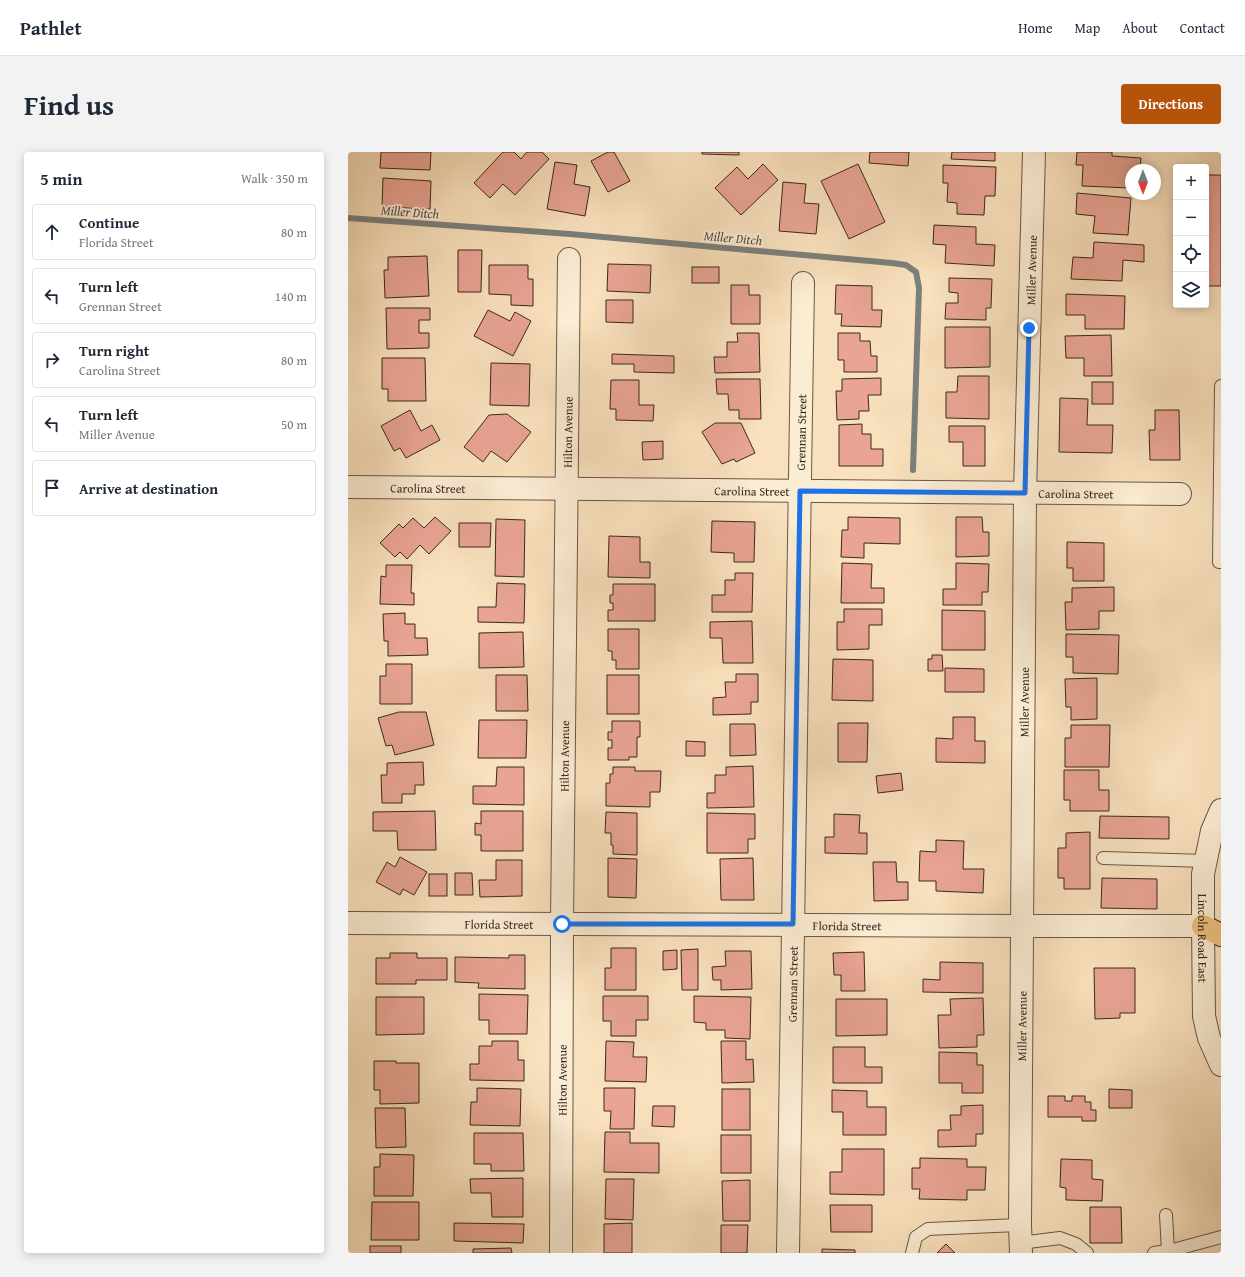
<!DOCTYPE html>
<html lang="en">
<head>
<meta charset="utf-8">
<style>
	:root { --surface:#fff; --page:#f2f2f3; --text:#1f2937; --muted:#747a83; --line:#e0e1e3; --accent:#b45309 }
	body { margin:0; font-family:"Gentium Book Plus",serif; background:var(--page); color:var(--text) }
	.controls { position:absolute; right:12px; top:12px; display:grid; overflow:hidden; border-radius:4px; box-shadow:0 2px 10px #0003 }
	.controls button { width:36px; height:36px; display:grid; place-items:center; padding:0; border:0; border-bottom:1px solid var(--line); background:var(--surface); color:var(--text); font:20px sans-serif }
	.compass { position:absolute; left:777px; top:12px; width:36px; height:36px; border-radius:50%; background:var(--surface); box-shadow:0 2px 10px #0003; rotate:180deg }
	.stop { position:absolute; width:12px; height:12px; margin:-9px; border:3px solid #1a73e8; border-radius:50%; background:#fff }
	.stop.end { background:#1a73e8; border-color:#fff; box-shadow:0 1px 4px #0008 }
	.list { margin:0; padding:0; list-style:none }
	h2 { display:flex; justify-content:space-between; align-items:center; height:52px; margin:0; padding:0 16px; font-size:17px }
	h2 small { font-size:13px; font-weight:400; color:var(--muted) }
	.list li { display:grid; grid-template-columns:26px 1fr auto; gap:12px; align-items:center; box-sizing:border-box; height:56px; margin:0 8px 8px; padding:0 8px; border:1px solid var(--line); border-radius:4px }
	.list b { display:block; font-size:15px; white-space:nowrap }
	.list p { margin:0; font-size:13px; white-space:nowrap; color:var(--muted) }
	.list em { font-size:13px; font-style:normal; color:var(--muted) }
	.icon { flex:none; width:22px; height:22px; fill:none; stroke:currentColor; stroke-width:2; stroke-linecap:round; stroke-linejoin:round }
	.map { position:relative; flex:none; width:873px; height:1101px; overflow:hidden; border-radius:4px }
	header { display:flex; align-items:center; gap:24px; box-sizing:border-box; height:56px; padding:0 20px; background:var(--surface); border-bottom:1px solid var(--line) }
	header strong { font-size:19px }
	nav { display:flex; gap:22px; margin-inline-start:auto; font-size:14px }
	.intro { display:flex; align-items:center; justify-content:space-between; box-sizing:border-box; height:96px; padding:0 24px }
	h1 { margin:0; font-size:28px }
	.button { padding:10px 18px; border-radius:4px; background:var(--accent); color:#fff; font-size:14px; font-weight:700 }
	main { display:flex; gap:24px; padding:0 24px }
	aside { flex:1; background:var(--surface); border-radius:4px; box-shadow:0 2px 10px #0003 }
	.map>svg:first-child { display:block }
</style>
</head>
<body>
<header>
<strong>Pathlet</strong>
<nav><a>Home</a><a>Map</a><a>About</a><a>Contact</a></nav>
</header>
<div class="intro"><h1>Find us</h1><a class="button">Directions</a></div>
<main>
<aside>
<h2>5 min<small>Walk · 350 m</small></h2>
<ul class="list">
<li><svg class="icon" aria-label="ahead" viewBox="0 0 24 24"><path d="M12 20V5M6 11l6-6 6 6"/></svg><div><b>Continue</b><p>Florida Street</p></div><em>80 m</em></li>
<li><svg class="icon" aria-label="left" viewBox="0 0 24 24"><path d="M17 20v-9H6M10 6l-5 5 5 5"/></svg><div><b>Turn left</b><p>Grennan Street</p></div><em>140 m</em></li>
<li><svg class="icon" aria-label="right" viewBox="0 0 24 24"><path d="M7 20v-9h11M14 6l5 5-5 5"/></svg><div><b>Turn right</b><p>Carolina Street</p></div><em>80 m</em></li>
<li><svg class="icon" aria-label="left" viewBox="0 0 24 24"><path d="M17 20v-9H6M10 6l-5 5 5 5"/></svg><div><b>Turn left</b><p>Miller Avenue</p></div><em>50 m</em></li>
<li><svg class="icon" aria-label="arrive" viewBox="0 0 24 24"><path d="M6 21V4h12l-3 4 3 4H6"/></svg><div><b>Arrive at destination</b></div></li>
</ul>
</aside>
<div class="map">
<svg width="873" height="1101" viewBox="0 0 873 1101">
	<rect width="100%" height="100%" fill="#f9e1bd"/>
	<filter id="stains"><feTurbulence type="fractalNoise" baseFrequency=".005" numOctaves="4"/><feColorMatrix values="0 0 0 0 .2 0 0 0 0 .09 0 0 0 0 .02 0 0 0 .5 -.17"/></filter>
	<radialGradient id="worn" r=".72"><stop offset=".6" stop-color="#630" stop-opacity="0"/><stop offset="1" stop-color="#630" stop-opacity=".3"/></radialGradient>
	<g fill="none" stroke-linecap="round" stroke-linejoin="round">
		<path stroke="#7a807d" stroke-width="6" d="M0,66L222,82L544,111L558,113L568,120L571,136L565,318"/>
	</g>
	<g fill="#e9a494" stroke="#3a291c">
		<path d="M33,0H83L82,18L32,16Z"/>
		<path d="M155,0H166L173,7L179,0H194L201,7L167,43L155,32L142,46L126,31Z"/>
		<path d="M260,0H266L282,29L260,40L243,9Z"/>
		<path d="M354,0H391V3L354,2Z"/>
		<path d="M522,0H561L560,14L521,11Z"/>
		<path d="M604,0H647V9L603,7Z"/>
		<path d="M729,0H764V4L793,6L792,18H783V36L734,34L735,13H728Z"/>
		<path d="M207,10L229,13L226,32L242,35L237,64L199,57Z"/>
		<path d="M415,12L430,28L393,63L367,36L389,15L400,27Z"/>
		<path d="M510,12L537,70L501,87L473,29Z"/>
		<path d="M595,13L648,15L647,44H637L636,63L609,62V51L599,50L600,31H595Z"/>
		<rect x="858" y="23" width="15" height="111"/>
		<path d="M35,26L83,29L82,57L34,55Z"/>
		<path d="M435,30L458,32L456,51L471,52L468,82L431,79Z"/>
		<path d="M729,41L783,46L780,83L745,81L747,64L728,62Z"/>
		<path d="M586,73L628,75V92L647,93L646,114L597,111L598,93L585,92Z"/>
		<path d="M746,90L796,93V110L775,108L774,129L723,127L725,105L745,106Z"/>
		<path d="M110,98H134L133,140H110Z"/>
		<path d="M79,104L81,144L37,146L36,118H40V105Z"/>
		<path d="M260,112L303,113L302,141L259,139Z"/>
		<path d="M141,113H180V127H185V154L163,153V143L141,142Z"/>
		<rect x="344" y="115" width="27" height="16"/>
		<path d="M601,126L644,127L643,156H638V168L597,167L598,151H610V141L601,140Z"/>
		<path d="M383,133H401V143H412V172H383Z"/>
		<path d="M488,133L524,134V158H534L533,175L493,174L494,162H487Z"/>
		<path d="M718,142L777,144L776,177H737V163H718Z"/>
		<path d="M258,148H285V171L258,170Z"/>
		<path d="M38,156H82V168H71V181H81V196L39,197Z"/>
		<path d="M140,158L162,169L167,160L183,169L165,204L126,184Z"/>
		<path d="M597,175H642V215L597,216Z"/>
		<path d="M389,181H411L412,220L367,221L366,205H379V190H390Z"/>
		<path d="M490,181H512V189H522L523,204H529V220H496V208H490Z"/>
		<path d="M763,183L764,224H736V206H718L717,184Z"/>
		<path d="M264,202L326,204V221L286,220V212H264Z"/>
		<path d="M34,206H77L78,249H40V237H34Z"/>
		<path d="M143,211L182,212L181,254L142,253Z"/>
		<path d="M610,224H641V267L598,266V240H609Z"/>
		<path d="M533,226V243H520L521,259H511V267L489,268L488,239H494V227Z"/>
		<path d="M368,227H412L413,267H391V258H381L380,242H369Z"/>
		<path d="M263,228H291V253H306L305,269L268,268V257H262Z"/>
		<rect x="744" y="230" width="21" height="22"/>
		<path d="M712,246L740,247L739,273H765L764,301L711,300Z"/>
		<path d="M62,258L73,279L84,273L92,288L58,306L52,296L46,299L33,274Z"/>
		<path d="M807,258H831L832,308H802L801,278H807Z"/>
		<path d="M159,262L183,280L159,310L143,299L135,310L116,295L141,263Z"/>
		<path d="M367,271H393L407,301L388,310L386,307L374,312L354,280Z"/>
		<path d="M514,272V282H523V297H535V314H491V273Z"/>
		<path d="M601,274H637V314H615V290H601Z"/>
		<path d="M315,289V307L295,308L294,290Z"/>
		<path d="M87,365L103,379L81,402L72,393L59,407L52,400L47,405L32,391L51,372L55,376L65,366L76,376Z"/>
		<path d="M500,365L552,366V392L516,391V406L493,405L494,378H500Z"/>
		<path d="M608,365H634L635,380H641V404L608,405Z"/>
		<path d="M148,367L177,368L176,425L147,424Z"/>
		<path d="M364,369L407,370L406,410H386V401L363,400Z"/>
		<path d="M111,371H143L142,395H111Z"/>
		<path d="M261,384L292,385V410H302V426L260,425Z"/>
		<path d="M719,390L756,391V429H725V416H719Z"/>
		<path d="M494,411L524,412L523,436H536V451H493Z"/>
		<path d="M608,411L641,412L640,440H634V453H595V437H608Z"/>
		<path d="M38,413H64L63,441H66V453L32,452L33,424L38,425Z"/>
		<path d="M387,421H405L404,460H364V443H377V428H387Z"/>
		<path d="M149,431L177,432L176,471L130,470V455H148Z"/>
		<path d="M265,432H307V469H260V458H265V451H262V443H265Z"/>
		<path d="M766,435V459H751V477L718,478L717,450H724V436Z"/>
		<path d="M496,457H534V473H521V497L489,498V470H496Z"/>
		<path d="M594,458L637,459V498H594Z"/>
		<path d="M57,461V472H67V486H79L80,503L40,504V489H36L35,462Z"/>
		<path d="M404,469L405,511H375L374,486H362V470Z"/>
		<path d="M260,477H291V517H268V508H264V499H260Z"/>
		<path d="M175,480L176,515L131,516V481Z"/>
		<path d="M718,482L771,483L770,522L725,521V505H718Z"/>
		<path d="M584,503H594L595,519H580V507H584Z"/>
		<path d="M485,507L525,508V549L484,548Z"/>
		<path d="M38,512H64V552H32V524H38Z"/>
		<path d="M597,516L636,517V540H597Z"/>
		<path d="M388,522H410V550H403V562L365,563V546L378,545L377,530H388Z"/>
		<path d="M148,523H179L180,559H148Z"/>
		<rect x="259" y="523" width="32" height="39"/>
		<path d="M749,526V567L723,568V555H718L717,527Z"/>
		<path d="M51,560H78L86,593L47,603L44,593L38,594L30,566Z"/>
		<path d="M605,565H627V589H637V611L588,610V586L605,587Z"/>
		<path d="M131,568H179L178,606H130Z"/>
		<path d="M264,569H292V585H289V605H281V608H260V596H264V588H260V580H264Z"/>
		<path d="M490,571H520L519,610H490Z"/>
		<path d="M382,572H407L408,603L382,604Z"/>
		<path d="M723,573H762L761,615H717V586H723Z"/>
		<path d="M338,589L357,590V604H338Z"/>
		<path d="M75,610L76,633H67V642H54V651H34L33,623H39V611Z"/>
		<path d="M405,614L406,655L359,656V641H367V623H378V615Z"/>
		<path d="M149,615H176V653L125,652V634H148Z"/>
		<path d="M265,615H287V619H313L312,640H302V655L258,654V631H262V622H265Z"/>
		<path d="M716,618H751V638H761V659H722V648H716Z"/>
		<path d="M553,621L555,638L530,641L528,624Z"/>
		<path d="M87,659L88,698H50L49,679H25V660Z"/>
		<path d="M133,659H175V699H133V683H127V671L133,672Z"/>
		<path d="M258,660L289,661V703L265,702V693H263V681H257Z"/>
		<path d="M359,661L407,662V687H400V701H359Z"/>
		<path d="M486,662L512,663L511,681H519V702L477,701V685H486Z"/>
		<path d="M752,664L821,665V687L751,686Z"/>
		<path d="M742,680V737H716V726H710V696H718V681Z"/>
		<path d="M588,688L616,689L615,717H636L635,741L588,739V729H571L572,699L588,700Z"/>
		<path d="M52,705L79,720L66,743L55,737L52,743L28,730L39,710L47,715Z"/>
		<path d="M260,706L289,707L288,746L260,745Z"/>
		<path d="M405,706L406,748H373L372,707Z"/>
		<path d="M148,708H174V744L132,745L131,728H148Z"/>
		<path d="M525,710H548L549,730H560V748L526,749Z"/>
		<path d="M107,721H124L125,743H107Z"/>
		<rect x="81" y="722" width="18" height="22"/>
		<path d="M754,726L809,727V757L753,756Z"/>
		<path d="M263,796H288V838H257V816H263Z"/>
		<path d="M350,797V838H334L333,798Z"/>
		<path d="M329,798V817L315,818V799Z"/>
		<path d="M377,799H403L404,837L373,838V828H365L364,815L378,814Z"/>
		<path d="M516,800L517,839H493V823H486L485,801Z"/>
		<path d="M42,801H69V806H99V828H68V832H28V806H42Z"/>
		<path d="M161,803H177V837L130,836L131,831L107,830V805L161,806Z"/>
		<path d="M592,810L635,811V841L575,840V827L592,828Z"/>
		<path d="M746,816H787V861H772V866L747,867Z"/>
		<path d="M131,842L180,843L179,882H141V868H131Z"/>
		<path d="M255,844H300V868H288V884H263V869H255Z"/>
		<path d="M346,844L403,845L402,887L377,886V878H358V871L346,870Z"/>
		<path d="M28,845H76V882L28,883Z"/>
		<path d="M635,846L636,883H629V895L591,896L590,863H603L602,847Z"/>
		<path d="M488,847H539V883L488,884Z"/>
		<path d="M144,889H170V908H176V929L122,928V912H131V894H144Z"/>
		<path d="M258,889L286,890L285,905H299L298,930L257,929Z"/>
		<path d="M373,889H398V908L405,907L406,930L374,931Z"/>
		<path d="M485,895H517V915H534V931H485Z"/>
		<path d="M591,900L629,901V913H635V941H614V931H591Z"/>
		<path d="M26,909H48V911H71V951L32,952V938H26Z"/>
		<path d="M129,936L173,937L172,974L122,973L123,950H129Z"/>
		<path d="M256,936H287L286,977H262L263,959H256Z"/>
		<rect x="374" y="937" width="28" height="41"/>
		<path d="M761,937L784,938V956H761Z"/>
		<path d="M484,938L519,939V955H538V983H495V960H484Z"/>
		<path d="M700,944H717V949H724V944H737V950H743V958H748V969H734V965H700Z"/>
		<path d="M635,953V982H628V994L590,995V978H603L602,963H613V954Z"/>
		<path d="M305,954H327L326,975L304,974Z"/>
		<path d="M27,956H57L58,995L28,996Z"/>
		<path d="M257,980H282V991H311V1021L256,1020Z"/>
		<path d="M126,981H175L176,1019H143V1012H126Z"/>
		<rect x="373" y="983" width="30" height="38"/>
		<path d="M494,997H536V1043L482,1042V1020H494Z"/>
		<path d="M32,1002L66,1003L65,1044H26V1015H32Z"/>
		<path d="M572,1006L619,1007V1015H638L637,1038H619V1048L571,1047L572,1037H564V1016H572Z"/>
		<path d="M713,1007L744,1008V1027L755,1028L754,1049L718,1048V1036L712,1035Z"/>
		<path d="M175,1026V1065H144L143,1041H123L122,1027Z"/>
		<path d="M258,1027H286L285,1068L257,1067Z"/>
		<path d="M402,1028V1069H375L374,1029Z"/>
		<path d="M24,1050H71V1088H23Z"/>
		<path d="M482,1053H524V1080H483Z"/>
		<path d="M742,1055H773L774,1091H742Z"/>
		<path d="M106,1071L176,1072L175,1091L106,1089Z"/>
		<path d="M284,1071V1101H256V1072Z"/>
		<path d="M373,1073H400L399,1101H373Z"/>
		<path d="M598,1092L607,1101H589Z"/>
		<rect x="22" y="1094" width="31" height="7"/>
		<path d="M163,1096L164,1101H125V1097Z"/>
		<path d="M474,1097L507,1098V1101H474Z"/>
	</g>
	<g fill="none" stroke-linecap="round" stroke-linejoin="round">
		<defs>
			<g id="service">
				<path d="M873,234L871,410H873"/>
				<path d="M755,706L858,709"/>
				<path d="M818,1063L820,1099"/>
				<path d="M672,1091L712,1086L728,1092L739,1101"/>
				<path d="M564,1101L568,1085L580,1077L672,1073"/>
				<path d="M806,1101L825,1098L873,1085"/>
			</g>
			<g id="minor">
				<path id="s1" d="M0,335L832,342"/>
				<path id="s2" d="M873,658L864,679L855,722V774L856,864L861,886L873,913"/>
				<path id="s3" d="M0,771L674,774"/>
				<path id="s4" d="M213,1101L214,772L221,107"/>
				<path id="s5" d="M440,1101L455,131"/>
			</g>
			<g id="tertiary">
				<path d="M674,774H855"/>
				<path id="s6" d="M673,1101L672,1073L677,341L686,0"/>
			</g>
			<path id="motorway" d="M855,774L873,783"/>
		</defs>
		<use href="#service" stroke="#6a5744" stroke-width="14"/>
		<use href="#minor" stroke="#6a5744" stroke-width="24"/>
		<use href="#tertiary" stroke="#6a5744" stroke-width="24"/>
		<use href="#motorway" stroke="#3a291c" stroke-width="24"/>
		<use href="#service" stroke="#fbecd4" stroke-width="12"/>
		<use href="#minor" stroke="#fbecd4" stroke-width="22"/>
		<use href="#tertiary" stroke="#fbecd4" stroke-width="22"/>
		<use href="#motorway" stroke="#ecc07e" stroke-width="22"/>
	</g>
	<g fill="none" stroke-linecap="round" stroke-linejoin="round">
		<path stroke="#1a73e8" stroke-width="5" d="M214,772H445L452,339L677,341L681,176"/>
	</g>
	<g text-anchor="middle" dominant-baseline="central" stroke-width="4" stroke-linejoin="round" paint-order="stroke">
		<g font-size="12" fill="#3a291c" stroke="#fbecd4">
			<text stroke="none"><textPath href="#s6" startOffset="983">Miller Avenue</textPath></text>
			<text stroke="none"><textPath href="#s4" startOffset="821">Hilton Avenue</textPath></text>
			<text stroke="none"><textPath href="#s5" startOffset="821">Grennan Street</textPath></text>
			<text stroke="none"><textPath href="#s1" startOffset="80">Carolina Street</textPath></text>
			<text stroke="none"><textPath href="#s1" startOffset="404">Carolina Street</textPath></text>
			<text stroke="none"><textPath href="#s1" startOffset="728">Carolina Street</textPath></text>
			<text stroke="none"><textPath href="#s6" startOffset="551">Miller Avenue</textPath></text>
			<text stroke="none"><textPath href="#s4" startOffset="497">Hilton Avenue</textPath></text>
			<text stroke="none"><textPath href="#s3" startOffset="151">Florida Street</textPath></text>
			<text stroke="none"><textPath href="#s3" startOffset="499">Florida Street</textPath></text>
			<text stroke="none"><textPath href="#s2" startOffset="131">Lincoln Road East</textPath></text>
			<text stroke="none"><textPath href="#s5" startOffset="269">Grennan Street</textPath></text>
			<text stroke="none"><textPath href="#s6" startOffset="227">Miller Avenue</textPath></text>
			<text stroke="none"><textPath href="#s4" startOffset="173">Hilton Avenue</textPath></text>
		</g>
		<g font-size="13" font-style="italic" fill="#544d44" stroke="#fbecd4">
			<text transform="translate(62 60) rotate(4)">Miller Ditch</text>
			<text transform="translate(385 86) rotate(5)">Miller Ditch</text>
		</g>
	</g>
	<rect width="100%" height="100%" filter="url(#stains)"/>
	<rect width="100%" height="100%" fill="url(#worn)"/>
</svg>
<div class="controls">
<button>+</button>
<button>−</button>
<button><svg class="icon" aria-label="locate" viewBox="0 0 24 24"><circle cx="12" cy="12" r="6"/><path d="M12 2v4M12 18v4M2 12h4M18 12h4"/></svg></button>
<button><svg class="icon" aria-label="layers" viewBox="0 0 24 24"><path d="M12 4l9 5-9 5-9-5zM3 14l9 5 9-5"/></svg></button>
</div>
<svg class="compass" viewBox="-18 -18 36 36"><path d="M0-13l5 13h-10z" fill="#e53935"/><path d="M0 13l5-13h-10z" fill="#747a83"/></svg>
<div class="stop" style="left:214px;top:772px"></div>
<div class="stop end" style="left:681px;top:176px"></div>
</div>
</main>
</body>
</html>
